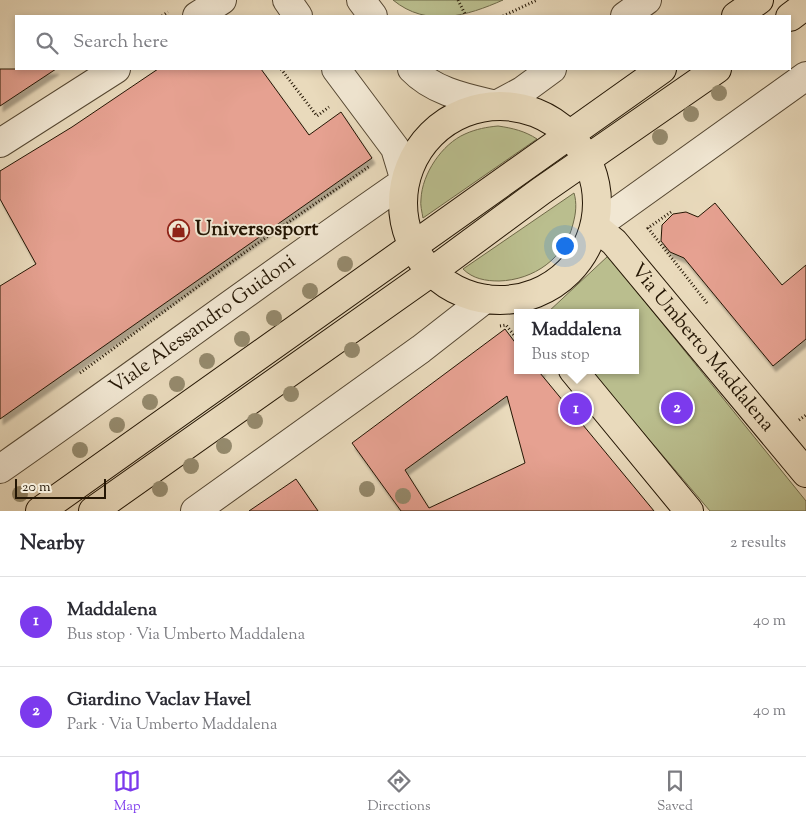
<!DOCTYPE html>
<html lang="en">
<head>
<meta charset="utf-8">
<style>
	:root { --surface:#fff; --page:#f2f2f3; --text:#2b2b33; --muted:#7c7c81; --line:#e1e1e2; --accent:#7c3aed }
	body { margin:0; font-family:"Sorts Mill Goudy",serif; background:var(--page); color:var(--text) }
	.scale { position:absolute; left:15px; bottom:12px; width:91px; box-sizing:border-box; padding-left:5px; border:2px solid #241604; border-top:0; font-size:14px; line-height:18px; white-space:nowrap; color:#241604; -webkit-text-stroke:4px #f1e7d3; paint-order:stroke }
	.you { position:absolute; left:564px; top:245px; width:18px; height:18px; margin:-12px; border:4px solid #fff; border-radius:50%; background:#1a73e8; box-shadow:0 0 0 8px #1a73e833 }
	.badge { display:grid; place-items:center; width:32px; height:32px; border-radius:50%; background:var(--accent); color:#fff; font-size:16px; font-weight:700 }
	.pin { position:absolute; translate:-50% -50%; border:2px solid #fff; box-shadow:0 1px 5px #0006 }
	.popup { position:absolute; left:514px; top:309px; width:125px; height:65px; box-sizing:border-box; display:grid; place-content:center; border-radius:0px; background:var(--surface); filter:drop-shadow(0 1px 4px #0005); font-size:16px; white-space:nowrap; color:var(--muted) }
	.popup b { font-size:19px; color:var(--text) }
	.popup::after { content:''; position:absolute; left:50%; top:100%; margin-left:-10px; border:10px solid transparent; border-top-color:var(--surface) }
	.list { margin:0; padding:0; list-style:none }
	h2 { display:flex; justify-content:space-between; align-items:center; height:65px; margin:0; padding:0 20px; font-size:21px }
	h2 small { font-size:16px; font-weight:400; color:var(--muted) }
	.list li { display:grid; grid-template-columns:32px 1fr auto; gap:15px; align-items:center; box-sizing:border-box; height:90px; padding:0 20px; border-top:1px solid var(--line) }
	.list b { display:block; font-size:19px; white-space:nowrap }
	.list p { margin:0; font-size:16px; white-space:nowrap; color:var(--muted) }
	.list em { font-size:16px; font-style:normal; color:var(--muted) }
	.icon { flex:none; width:28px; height:28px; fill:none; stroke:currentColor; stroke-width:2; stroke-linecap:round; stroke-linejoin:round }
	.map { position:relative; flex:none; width:806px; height:511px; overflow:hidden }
	.search { position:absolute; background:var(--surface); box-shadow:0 2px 8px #0003; left:15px; right:15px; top:15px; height:55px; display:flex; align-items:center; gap:12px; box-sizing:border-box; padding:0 18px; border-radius:0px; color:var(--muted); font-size:19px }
	.sheet { height:245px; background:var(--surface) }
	nav { display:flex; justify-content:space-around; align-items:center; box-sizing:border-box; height:70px; border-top:1px solid var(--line); background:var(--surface); font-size:14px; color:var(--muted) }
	nav a { display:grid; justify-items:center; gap:2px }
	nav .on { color:var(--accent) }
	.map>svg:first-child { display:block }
</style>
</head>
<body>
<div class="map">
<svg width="806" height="511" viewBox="0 0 806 511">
	<defs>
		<filter id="shadow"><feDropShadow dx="3" dy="5.5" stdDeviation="1" flood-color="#0004"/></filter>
	</defs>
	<rect width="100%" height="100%" fill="#e9dabc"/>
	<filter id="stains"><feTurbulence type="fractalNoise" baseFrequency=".004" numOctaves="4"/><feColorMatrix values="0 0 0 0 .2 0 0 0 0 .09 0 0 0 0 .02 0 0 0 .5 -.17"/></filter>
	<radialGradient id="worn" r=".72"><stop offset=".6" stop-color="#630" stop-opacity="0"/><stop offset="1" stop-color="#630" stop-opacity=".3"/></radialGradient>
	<g fill="#babe8e" stroke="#6f6a49">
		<path d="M393,0H503C467,16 427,28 393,0Z"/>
		<path d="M498,126C512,128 525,131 537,139L423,218C422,212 420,205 421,199C422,174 442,144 465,134C476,129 487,127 498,126Z"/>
		<path d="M574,193C577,203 576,213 573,224C565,258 534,280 499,281C486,281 473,279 463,269Z"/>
		<path d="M608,256L806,501V511H710L590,370H635V313H547Z"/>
	</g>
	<g fill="#e6a191" stroke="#241604" fill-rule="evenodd" filter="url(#shadow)">
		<path d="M0,69H56L0,106Z"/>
		<path d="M158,69H261L309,135L341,112L372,158L0,419V286L36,264L0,199V171L72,127Z"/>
		<path d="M715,203L782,285L806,265V339L773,366L684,258L670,252L661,241L662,225L673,214L686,212L698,217Z"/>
		<path d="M505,329L517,345V370H543L540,373L654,511H401L352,443ZM507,396L525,463L429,508L405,470Z"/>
		<path d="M296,479L318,511H249Z"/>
	</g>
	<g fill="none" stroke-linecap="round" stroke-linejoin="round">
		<defs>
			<g id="minor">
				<path d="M287,0L298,16"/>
				<path d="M361,0L373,16"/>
				<path d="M197,16L222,0"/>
				<path d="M625,16L647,0"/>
				<path d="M412,69C434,92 467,98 496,105L522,91L552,69"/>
				<path d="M0,143L116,69"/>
				<path d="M595,227L806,76"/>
				<path id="s1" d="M0,469C136,374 269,275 405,181L395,148L336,69"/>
				<path d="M195,511L421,349L485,299"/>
			</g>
			<g id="major">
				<path d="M736,16L759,0"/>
				<path d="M790,17L806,5"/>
				<circle cx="500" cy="203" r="97"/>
				<path id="s2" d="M595,227L614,242L806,473"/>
				<path d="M573,370L689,511"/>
				<path d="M40,511L662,69"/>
				<path d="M93,511L430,273L541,191L717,69"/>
			</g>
		</defs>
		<use href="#minor" stroke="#554732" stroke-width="30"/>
		<use href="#major" stroke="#241604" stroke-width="30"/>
		<g stroke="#241604" stroke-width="3" stroke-dasharray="1 2.5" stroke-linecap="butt">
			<path d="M458,0L466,16"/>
			<path d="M162,16L168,12"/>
			<path d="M503,16L537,0"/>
			<path d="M281,69L317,116L329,107"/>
			<path d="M671,212L648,228L707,303"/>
			<path d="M500,326L506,325L517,339"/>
			<path d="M80,373L248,250L370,166"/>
			<path d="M799,420L806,415"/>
		</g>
		<use href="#minor" stroke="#f1e7d3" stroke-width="28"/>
		<use href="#major" stroke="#e9dabc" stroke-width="28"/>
	</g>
	<g fill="#958a6d">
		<circle cx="719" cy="93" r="8"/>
		<circle cx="691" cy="114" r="8"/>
		<circle cx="660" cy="137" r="8"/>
		<circle cx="345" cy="264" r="8"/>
		<circle cx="310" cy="291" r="8"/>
		<circle cx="274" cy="318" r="8"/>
		<circle cx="242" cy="339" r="8"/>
		<circle cx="352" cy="350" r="8"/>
		<circle cx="207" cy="361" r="8"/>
		<circle cx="177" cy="384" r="8"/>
		<circle cx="291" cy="394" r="8"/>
		<circle cx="150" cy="402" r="8"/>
		<circle cx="255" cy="421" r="8"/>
		<circle cx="117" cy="425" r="8"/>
		<circle cx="224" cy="446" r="8"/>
		<circle cx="80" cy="450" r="8"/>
		<circle cx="191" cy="466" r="8"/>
		<circle cx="160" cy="489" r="8"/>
		<circle cx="367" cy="489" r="8"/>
		<circle cx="20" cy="494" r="8"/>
		<circle cx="403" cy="496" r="8"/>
	</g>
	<defs>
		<symbol id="shop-ring" viewBox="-11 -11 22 22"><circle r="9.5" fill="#f1e7d3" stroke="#8f2418" stroke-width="1.5"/><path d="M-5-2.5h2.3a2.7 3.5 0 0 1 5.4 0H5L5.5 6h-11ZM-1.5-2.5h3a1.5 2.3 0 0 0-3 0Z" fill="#8f2418"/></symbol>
	</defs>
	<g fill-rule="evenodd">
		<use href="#shop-ring" x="166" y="218" width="25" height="25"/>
	</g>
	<g text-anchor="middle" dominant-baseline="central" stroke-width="4" stroke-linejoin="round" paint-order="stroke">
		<g font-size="20" font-weight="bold" fill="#241604" stroke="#f1e7d3" text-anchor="start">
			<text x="195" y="230">Universosport</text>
		</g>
		<g font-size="20" fill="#241604" stroke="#f1e7d3">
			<text stroke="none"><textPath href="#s1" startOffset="249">Viale Alessandro Guidoni</textPath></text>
			<text stroke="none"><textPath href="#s2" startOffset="162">Via Umberto Maddalena</textPath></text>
		</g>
	</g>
	<rect width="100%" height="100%" filter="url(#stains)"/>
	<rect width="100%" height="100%" fill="url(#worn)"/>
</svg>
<div class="scale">20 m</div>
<div class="you"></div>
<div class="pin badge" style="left:576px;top:409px">1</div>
<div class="popup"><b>Maddalena</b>Bus stop</div>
<div class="pin badge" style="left:677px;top:408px">2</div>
<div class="search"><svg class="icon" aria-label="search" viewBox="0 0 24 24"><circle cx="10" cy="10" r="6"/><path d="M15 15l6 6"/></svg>Search here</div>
</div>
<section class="sheet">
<h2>Nearby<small>2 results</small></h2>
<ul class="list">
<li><span class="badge">1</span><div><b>Maddalena</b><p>Bus stop · Via Umberto Maddalena</p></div><em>40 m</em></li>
<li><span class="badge">2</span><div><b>Giardino Vaclav Havel</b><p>Park · Via Umberto Maddalena</p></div><em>40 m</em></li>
</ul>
</section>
<nav>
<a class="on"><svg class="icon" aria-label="map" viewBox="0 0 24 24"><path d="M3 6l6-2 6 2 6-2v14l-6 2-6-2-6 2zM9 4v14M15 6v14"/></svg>Map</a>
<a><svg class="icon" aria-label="directions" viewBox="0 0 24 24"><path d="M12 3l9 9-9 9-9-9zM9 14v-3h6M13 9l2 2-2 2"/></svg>Directions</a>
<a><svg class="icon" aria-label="saved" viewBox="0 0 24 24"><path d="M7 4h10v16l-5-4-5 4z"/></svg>Saved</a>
</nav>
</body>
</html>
